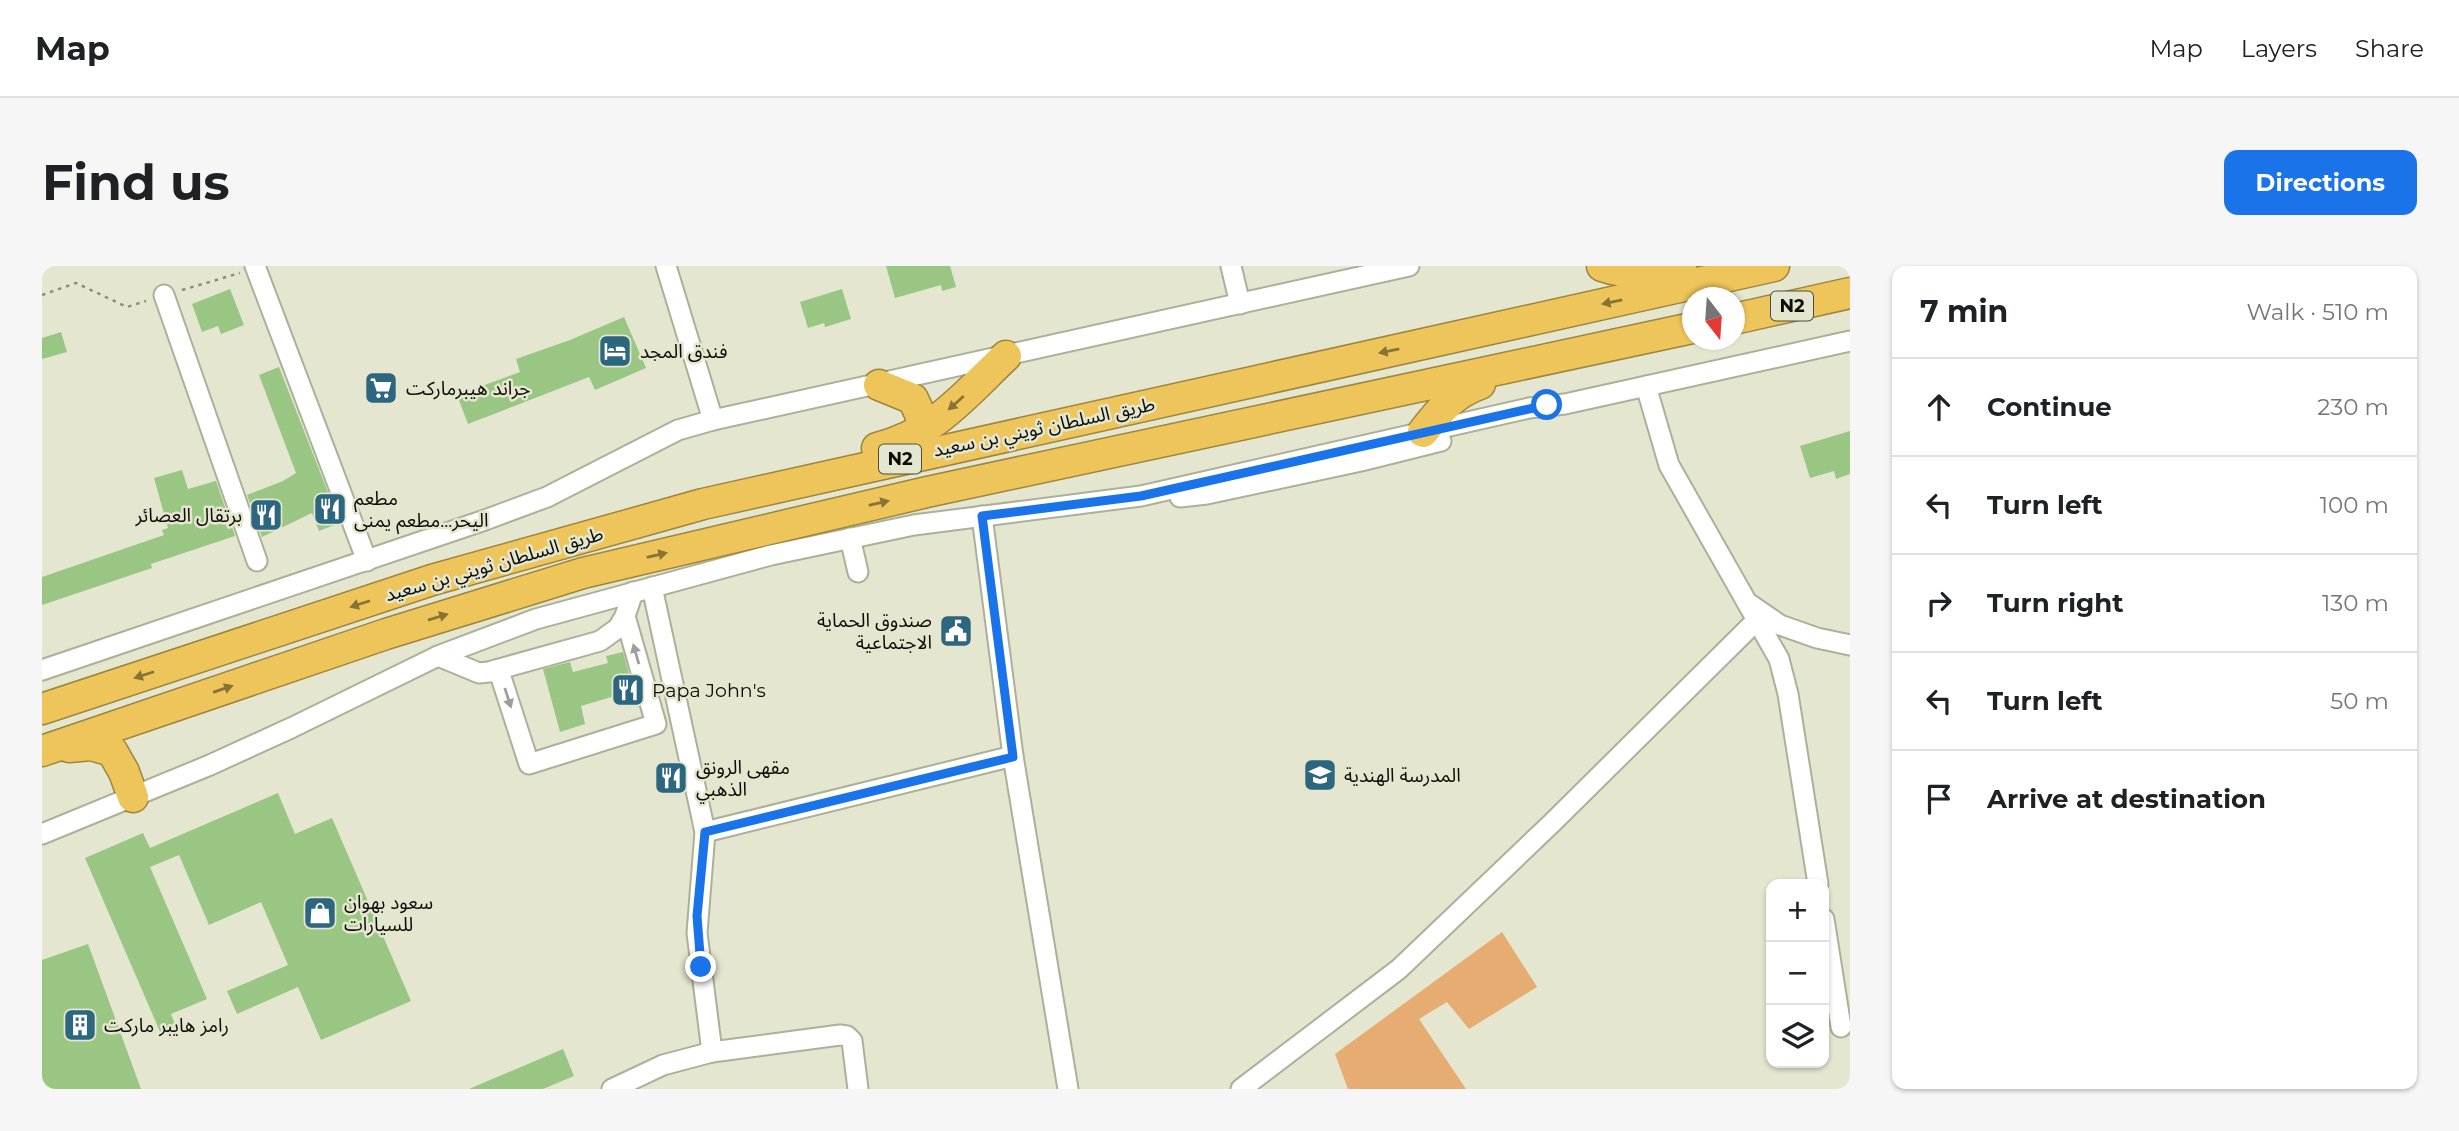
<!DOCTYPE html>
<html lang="en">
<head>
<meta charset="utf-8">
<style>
	:root { --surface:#fff; --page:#f6f6f6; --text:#202124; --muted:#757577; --line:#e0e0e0; --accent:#1a73e8 }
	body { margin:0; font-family:Montserrat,"Noto Sans Arabic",sans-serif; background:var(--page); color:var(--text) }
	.controls { position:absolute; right:21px; bottom:21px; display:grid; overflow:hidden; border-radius:14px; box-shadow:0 2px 5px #0004 }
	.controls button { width:63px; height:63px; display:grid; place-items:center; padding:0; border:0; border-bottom:2px solid var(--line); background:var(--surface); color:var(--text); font:35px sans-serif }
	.compass { position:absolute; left:1640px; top:21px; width:63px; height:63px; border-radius:50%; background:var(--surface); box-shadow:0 2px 5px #0004; rotate:163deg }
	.stop { position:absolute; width:21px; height:21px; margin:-16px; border:5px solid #1a73e8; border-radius:50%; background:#fff }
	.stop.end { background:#1a73e8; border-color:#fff; box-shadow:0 2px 7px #0008 }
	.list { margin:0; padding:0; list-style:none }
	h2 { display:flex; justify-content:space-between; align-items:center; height:91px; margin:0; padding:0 28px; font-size:30px }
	h2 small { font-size:23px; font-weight:400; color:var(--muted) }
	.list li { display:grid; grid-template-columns:46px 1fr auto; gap:21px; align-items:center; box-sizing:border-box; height:98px; padding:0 28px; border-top:2px solid var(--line) }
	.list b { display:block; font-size:26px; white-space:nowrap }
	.list em { font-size:23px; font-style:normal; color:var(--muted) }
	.icon { flex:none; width:38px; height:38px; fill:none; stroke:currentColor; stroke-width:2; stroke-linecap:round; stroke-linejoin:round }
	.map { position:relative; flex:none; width:1808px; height:823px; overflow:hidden; border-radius:14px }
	header { display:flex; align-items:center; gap:42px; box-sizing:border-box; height:98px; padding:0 35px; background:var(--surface); border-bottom:2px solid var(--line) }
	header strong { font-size:33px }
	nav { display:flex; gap:38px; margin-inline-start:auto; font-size:24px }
	.intro { display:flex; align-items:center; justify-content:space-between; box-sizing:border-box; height:168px; padding:0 42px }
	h1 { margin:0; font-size:49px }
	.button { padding:18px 32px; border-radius:14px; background:var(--accent); color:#fff; font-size:24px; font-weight:700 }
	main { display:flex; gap:42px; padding:0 42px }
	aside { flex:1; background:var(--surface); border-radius:14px; box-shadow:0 2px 5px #0004 }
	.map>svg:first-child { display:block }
</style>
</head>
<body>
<header>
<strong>Map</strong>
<nav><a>Map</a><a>Layers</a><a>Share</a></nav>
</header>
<div class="intro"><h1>Find us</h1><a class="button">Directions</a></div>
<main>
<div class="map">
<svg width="1808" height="823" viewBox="0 0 1808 823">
	<rect width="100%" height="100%" fill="#e4e6cf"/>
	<path fill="#e6ac72" d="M1460,666L1495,721L1427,763L1405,736L1377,753L1424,823H1306L1293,788Z"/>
	<g fill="#99c683">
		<path d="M844,0H908L914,21L900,25L899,19L853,32Z"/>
		<path d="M188,23L202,59L179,68L176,60L160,66L150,38Z"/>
		<path d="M800,23L809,53L783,61L782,57L766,62L758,36Z"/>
		<path d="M582,51L604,102L553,124L547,111L426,158L415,129L478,106L474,93L528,74Z"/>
		<path d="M19,66L25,86L0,93V72Z"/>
		<path d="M237,101L298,257L277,265L270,247L220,271L205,229L241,215L254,207L217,109Z"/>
		<path d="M1808,165V208L1794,213L1792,205L1768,212L1758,180Z"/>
		<path d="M140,204L146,223L174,215L193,270L109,298L110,302L0,339V311L122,269L120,264L126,262L112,212Z"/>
		<path d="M581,386L593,430L575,435L573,430L539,440L543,458L518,466L501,403L528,396L531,406L566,397L564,390Z"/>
		<path d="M236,527L253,568L290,552L369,735L279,774L256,721L195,748L185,725L246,699L219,636L167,659L137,589L108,601L165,733L129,748L134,761L119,768L43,592L101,567L108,582Z"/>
		<path d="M46,678L99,823H0V694Z"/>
		<path d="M521,783L532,810L501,823H427Z"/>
	</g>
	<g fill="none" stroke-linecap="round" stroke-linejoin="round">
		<defs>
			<g id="minor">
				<path d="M213,0L325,295"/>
				<path d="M624,0L671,154"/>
				<path d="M1189,0L1198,38"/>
				<path d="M122,29L215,295"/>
				<path d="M1604,120L1627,199L1737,393L1746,428L1776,618"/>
				<path d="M1138,231L1165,228L1319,195L1399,175"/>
				<path d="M940,250L971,490L1026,823"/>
				<path d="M808,272L816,306"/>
				<path d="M610,321L663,566L655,667L670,786"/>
				<path d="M1709,339L1738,359L1775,372L1808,379"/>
				<path d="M396,390L437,407L457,405L487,498L614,458L583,350L591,326"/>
				<path d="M0,404L443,254L505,231L636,164L671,154L1367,0"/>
				<path d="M450,405L558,375L576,362L583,350"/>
				<path d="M663,566L971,490"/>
				<path d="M0,568L168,499L249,462L396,390L494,353L729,289L872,259L1099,230L1487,142L1523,138L1808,75"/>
				<path d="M1782,653L1799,761"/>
				<path d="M570,823L621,799L670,786L798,769L805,770L810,775L816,823"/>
				<path d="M1199,823L1357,703L1510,557L1716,353"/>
			</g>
			<g id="highway">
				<path d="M1560,0C1587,9 1612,8 1640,6"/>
				<path d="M1692,53L1808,27"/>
				<path d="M837,119L871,133L878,148L881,165"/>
				<path d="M1381,166C1398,144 1412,127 1438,118"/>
				<path d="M835,182C892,168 923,129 964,90"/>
				<path d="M0,443L390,314L661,238L1732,0"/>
				<path d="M27,481L49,479L70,485L82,506L91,531"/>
				<path d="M0,485L344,368L541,307L885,226L1650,62"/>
			</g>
		</defs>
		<use href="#minor" stroke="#adb099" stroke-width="23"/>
		<use href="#highway" stroke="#9e853d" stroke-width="33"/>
		<g stroke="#8b8c7c" stroke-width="2.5" stroke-dasharray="3.5 5" stroke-linecap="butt">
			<path d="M140,24L198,7"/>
			<path d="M0,29L34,17L85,41L104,35"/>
		</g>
		<use href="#minor" stroke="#fff" stroke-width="19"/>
		<use href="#highway" stroke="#edc55a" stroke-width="30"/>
	</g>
	<defs><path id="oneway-solid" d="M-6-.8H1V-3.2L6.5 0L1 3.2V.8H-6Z" transform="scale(1.75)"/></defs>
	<g fill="#887234">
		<use href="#oneway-solid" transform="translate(1570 36) rotate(168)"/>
		<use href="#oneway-solid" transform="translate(1347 85) rotate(168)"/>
		<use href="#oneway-solid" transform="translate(914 137) rotate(138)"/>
		<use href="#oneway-solid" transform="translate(837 237) rotate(-13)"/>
		<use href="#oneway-solid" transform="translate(615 289) rotate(-13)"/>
		<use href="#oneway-solid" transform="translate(318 338) rotate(162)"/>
		<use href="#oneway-solid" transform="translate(396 351) rotate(-17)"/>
		<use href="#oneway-solid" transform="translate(102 409) rotate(162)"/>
		<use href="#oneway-solid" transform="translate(181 423) rotate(-19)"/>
	</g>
	<g fill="#9e9e9b">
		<use href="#oneway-solid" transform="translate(594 388) rotate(-106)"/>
		<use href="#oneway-solid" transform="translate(466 432) rotate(72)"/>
	</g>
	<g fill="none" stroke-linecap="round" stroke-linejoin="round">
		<path stroke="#1a73e8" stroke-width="9" d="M659,701L655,650L663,566L971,491L940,250L1099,230L1505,139"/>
	</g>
	<defs>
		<symbol id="hotel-square" viewBox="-11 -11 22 22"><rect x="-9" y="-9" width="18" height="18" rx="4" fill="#2c667f" stroke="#e4e6cf"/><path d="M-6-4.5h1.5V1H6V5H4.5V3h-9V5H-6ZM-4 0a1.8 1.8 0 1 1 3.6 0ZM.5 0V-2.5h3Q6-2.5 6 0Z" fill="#fff"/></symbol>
		<symbol id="supermarket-square" viewBox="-11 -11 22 22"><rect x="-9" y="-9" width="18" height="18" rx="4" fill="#2c667f" stroke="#e4e6cf"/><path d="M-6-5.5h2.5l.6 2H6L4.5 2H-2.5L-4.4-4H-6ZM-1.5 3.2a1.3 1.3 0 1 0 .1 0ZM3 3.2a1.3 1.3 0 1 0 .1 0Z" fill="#fff"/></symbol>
		<symbol id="restaurant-square" viewBox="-11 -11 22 22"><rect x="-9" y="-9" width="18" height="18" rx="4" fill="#2c667f" stroke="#e4e6cf"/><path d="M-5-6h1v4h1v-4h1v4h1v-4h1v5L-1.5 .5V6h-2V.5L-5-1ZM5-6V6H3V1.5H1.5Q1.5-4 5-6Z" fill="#fff"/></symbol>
		<symbol id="civic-square" viewBox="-11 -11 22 22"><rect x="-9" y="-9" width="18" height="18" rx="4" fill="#2c667f" stroke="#e4e6cf"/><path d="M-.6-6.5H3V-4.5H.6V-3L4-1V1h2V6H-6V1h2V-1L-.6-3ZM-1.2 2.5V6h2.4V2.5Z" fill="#fff"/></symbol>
		<symbol id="school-square" viewBox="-11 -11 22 22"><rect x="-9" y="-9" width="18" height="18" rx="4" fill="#2c667f" stroke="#e4e6cf"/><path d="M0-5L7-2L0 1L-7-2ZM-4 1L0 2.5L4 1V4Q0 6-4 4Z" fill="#fff"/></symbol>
		<symbol id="shop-square" viewBox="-11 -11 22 22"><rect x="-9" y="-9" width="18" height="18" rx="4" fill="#2c667f" stroke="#e4e6cf"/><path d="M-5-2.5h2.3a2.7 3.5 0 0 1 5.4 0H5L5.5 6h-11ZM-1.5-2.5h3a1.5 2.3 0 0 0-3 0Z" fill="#fff"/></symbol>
		<symbol id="building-square" viewBox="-11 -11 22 22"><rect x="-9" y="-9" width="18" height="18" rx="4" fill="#2c667f" stroke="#e4e6cf"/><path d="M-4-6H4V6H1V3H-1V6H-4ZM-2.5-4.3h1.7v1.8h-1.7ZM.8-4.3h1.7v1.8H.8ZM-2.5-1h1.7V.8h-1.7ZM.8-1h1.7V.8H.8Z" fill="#fff"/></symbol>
	</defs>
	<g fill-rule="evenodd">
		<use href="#hotel-square" x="554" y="66" width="38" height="38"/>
		<use href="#supermarket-square" x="320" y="103" width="38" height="38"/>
		<use href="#restaurant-square" x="269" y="224" width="38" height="38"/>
		<use href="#restaurant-square" x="205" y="230" width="38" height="38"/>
		<use href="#civic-square" x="895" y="346" width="38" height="38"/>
		<use href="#restaurant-square" x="567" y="405" width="38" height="38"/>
		<use href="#school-square" x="1259" y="490" width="38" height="38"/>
		<use href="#restaurant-square" x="610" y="493" width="38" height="38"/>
		<use href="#shop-square" x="259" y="628" width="38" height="38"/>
		<use href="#building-square" x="19" y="740" width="38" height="38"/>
	</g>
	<g text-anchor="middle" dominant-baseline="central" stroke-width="5" stroke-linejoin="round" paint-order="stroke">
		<g fill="#e4e6cf" stroke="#4d4e42" stroke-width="2">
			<rect x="1729" y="25.5" width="42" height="29" rx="5"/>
			<rect x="837" y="178.5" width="42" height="29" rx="5"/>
		</g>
		<g font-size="18" font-weight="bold" fill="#0c0d06">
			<text x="1750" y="40">N2</text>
			<text x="858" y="193">N2</text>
		</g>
		<g font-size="19" fill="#0c0d06" stroke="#e4e6cf" text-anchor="start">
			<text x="598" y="85">فندق المجد</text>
			<text x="364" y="122">جراند ه‍يبرماركت</text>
			<text x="312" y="232">مطعم<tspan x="312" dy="22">اليحر...مطعم يمنى</tspan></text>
			<text x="200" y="249" text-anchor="end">برتقال العصاىٔر</text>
			<text x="890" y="354" text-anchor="end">صندوق الحماية<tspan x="890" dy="22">الاجتماعية</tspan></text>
			<text x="610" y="424">Papa John's</text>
			<text x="654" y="501">مقهى الرونق<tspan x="654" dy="22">الذهبي</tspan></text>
			<text x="1302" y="509">المدرسة الهندية</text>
			<text x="302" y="636">سعود بهوان<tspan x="302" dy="22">للسيارات</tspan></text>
			<text x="62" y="759">رامز هايبر ماركت</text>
		</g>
		<g font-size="19" fill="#0c0d06" stroke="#e4e6cf">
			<text transform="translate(1002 161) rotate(-12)">طريق السلطان ثويني بن سعيد</text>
			<text transform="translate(452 298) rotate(-16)">طريق السلطان ثويني بن سعيد</text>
		</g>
	</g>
</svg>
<div class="controls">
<button>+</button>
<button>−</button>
<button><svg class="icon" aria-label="layers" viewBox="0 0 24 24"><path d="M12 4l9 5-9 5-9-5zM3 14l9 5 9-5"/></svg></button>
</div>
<svg class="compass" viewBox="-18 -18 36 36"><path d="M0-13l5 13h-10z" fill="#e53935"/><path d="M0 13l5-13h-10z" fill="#757577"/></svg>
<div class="stop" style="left:1505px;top:139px"></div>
<div class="stop end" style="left:659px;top:701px"></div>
</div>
<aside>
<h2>7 min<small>Walk · 510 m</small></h2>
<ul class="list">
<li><svg class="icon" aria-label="ahead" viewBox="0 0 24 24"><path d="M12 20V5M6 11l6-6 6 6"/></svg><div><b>Continue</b></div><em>230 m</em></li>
<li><svg class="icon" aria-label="left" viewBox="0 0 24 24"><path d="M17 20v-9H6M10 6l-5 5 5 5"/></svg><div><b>Turn left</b></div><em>100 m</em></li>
<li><svg class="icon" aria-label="right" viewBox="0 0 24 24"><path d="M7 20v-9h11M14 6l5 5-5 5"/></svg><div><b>Turn right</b></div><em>130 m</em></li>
<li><svg class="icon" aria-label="left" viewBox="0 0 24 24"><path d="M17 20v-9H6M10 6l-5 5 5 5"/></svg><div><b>Turn left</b></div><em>50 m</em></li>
<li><svg class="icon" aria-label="arrive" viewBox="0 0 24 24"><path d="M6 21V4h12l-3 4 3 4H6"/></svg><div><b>Arrive at destination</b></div></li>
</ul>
</aside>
</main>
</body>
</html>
